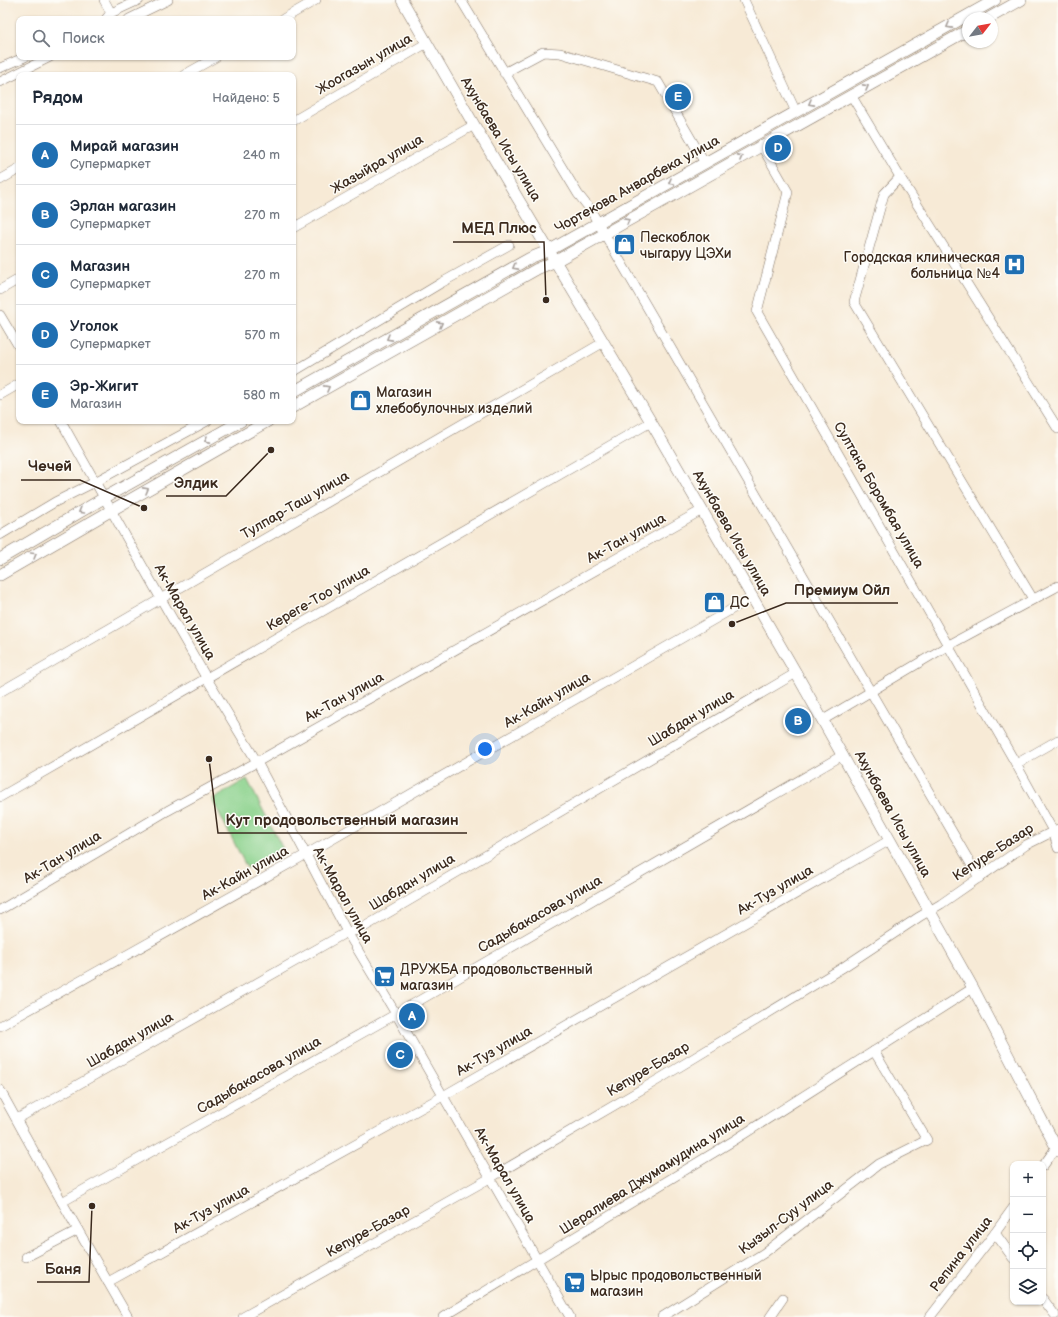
<!DOCTYPE html>
<html lang="ru">
<head>
<meta charset="utf-8">
<style>
	:root { --surface:#fff; --page:#f2f2f3; --text:#1f2937; --muted:#747a83; --line:#e0e1e3; --accent:#1f6fb2 }
	body { margin:0; font-family:"Balsamiq Sans",sans-serif; background:var(--page); color:var(--text) }
	.controls { position:absolute; right:12px; bottom:12px; display:grid; overflow:hidden; border-radius:8px; box-shadow:0 1px 3px #0004 }
	.controls button { width:36px; height:36px; display:grid; place-items:center; padding:0; border:0; border-bottom:1px solid var(--line); background:var(--surface); color:var(--text); font:20px sans-serif }
	.compass { position:absolute; left:962px; top:12px; width:36px; height:36px; border-radius:50%; background:var(--surface); box-shadow:0 1px 3px #0004; rotate:59deg }
	.you { position:absolute; left:485px; top:749px; width:14px; height:14px; margin:-10px; border:3px solid #fff; border-radius:50%; background:#1a73e8; box-shadow:0 0 0 6px #1a73e833 }
	.badge { display:grid; place-items:center; width:26px; height:26px; border-radius:50%; background:var(--accent); color:#fff; font-size:13px; font-weight:700 }
	.pin { position:absolute; translate:-50% -50%; border:2px solid #fff; box-shadow:0 1px 4px #0006 }
	.list { margin:0; padding:0; list-style:none }
	h2 { display:flex; justify-content:space-between; align-items:center; height:52px; margin:0; padding:0 16px; font-size:17px }
	h2 small { font-size:13px; font-weight:400; color:var(--muted) }
	.list li { display:grid; grid-template-columns:26px 1fr auto; gap:12px; align-items:center; box-sizing:border-box; height:60px; padding:0 16px; border-top:1px solid var(--line) }
	.list b { display:block; font-size:15px; white-space:nowrap }
	.list p { margin:0; font-size:13px; white-space:nowrap; color:var(--muted) }
	.list em { font-size:13px; font-style:normal; color:var(--muted) }
	.icon { flex:none; width:22px; height:22px; fill:none; stroke:currentColor; stroke-width:2; stroke-linecap:round; stroke-linejoin:round }
	.map { position:relative; flex:none; width:1058px; height:1317px; overflow:hidden }
	.search { position:absolute; background:var(--surface); box-shadow:0 1px 3px #0004; left:16px; top:16px; width:280px; height:44px; display:flex; align-items:center; gap:10px; box-sizing:border-box; padding:0 14px; border-radius:8px; color:var(--muted); font-size:15px }
	.panel { position:absolute; background:var(--surface); box-shadow:0 1px 3px #0004; left:16px; top:72px; width:280px; height:352px; border-radius:8px }
	.map>svg:first-child { display:block }
</style>
</head>
<body>
<div class="map">
<svg width="1058" height="1317" viewBox="0 0 1058 1317">
	<rect width="100%" height="100%" fill="#fdfcf7"/>
	<filter id="ink" filterUnits="userSpaceOnUse"><feTurbulence type="fractalNoise" baseFrequency=".025" numOctaves="2"/><feDisplacementMap in="SourceGraphic" scale="8" xChannelSelector="R" yChannelSelector="G"/><feConvolveMatrix kernelMatrix="1 2 1 2 8 2 1 2 1" color-interpolation-filters="sRGB"/></filter>
	<filter id="wash" filterUnits="userSpaceOnUse"><feTurbulence type="fractalNoise" baseFrequency=".012" numOctaves="4" result="noise"/><feDisplacementMap in="SourceGraphic" scale="16" xChannelSelector="R" yChannelSelector="G"/><feGaussianBlur stdDeviation="0.9" result="paint"/><feColorMatrix in="noise" values="0 0 0 0 0 0 0 0 0 0 0 0 0 0 0 0 0 1.4 0 .05"/><feComposite in="paint" operator="in"/></filter>
	<g filter="url(#wash)">
		<rect width="100%" height="100%" fill="#f7ead6"/>
		<path fill="#8ad18b" stroke="#627e54" d="M247,779L283,849L247,868L212,799Z"/>
	</g>
	<g filter="url(#ink)">
		<g fill="none" stroke-linecap="round" stroke-linejoin="round">
			<defs>
				<g id="minor">
					<path d="M104,0L111,13"/>
					<path d="M461,0L578,194L590,209L979,878"/>
					<path d="M744,0L796,112"/>
					<path d="M106,19L111,13L139,0"/>
					<path d="M129,19L168,0"/>
					<path d="M283,19L316,0"/>
					<path d="M0,68L25,57"/>
					<path d="M504,73L543,52L560,53L658,82L705,163"/>
					<path d="M184,75L216,57"/>
					<path d="M0,82L50,57"/>
					<path d="M851,95L900,177L1058,429"/>
					<path d="M293,121L427,43"/>
					<path d="M761,145L788,192L757,312L1016,764L1053,831L1058,848"/>
					<path d="M900,177L884,194L854,302L1033,599"/>
					<path d="M0,180L19,169"/>
					<path d="M293,228L474,125"/>
					<path d="M0,290L19,279"/>
					<path d="M0,315L19,347"/>
					<path d="M293,372L441,283L509,245"/>
					<path d="M0,395L19,384"/>
					<path d="M61,421L161,599L207,679L257,762L347,932L396,1014L570,1317"/>
					<path d="M0,535L55,502L95,482L207,421"/>
					<path d="M0,692L604,342"/>
					<path d="M823,720L949,645L1058,586"/>
					<path d="M1016,764L1058,740"/>
					<path d="M0,797L651,422"/>
					<path d="M0,910L167,811L257,762L702,510"/>
					<path d="M0,1026L305,855L753,597"/>
					<path d="M0,1090L62,1202L128,1317"/>
					<path d="M17,1119L347,932L359,930L796,673"/>
					<path d="M1043,1166L1058,1145"/>
					<path d="M62,1202L396,1014L843,755"/>
					<path d="M995,1233L1013,1258"/>
					<path d="M26,1257L78,1230"/>
					<path d="M108,1282L443,1096L890,840"/>
					<path d="M1043,1299L1055,1315"/>
					<path d="M243,1317L490,1178L661,1078L842,968L919,917L941,904L1026,845L1058,829"/>
					<path d="M443,1317L733,1141L973,988"/>
					<path d="M662,1317L764,1253L879,1164L927,1140L874,1051"/>
					<path d="M770,1317L783,1298"/>
					<path d="M930,1317L995,1233L1013,1208"/>
				</g>
				<g id="major">
					<path d="M402,0L474,125L651,422L796,673L973,988L1058,1151"/>
					<path d="M989,18L1021,0"/>
					<path d="M293,392L530,258L550,250L995,0"/>
					<path d="M293,407L537,269L556,261L968,30"/>
					<path d="M0,559L104,498L241,421"/>
					<path d="M0,575L112,510L268,421"/>
				</g>
			</defs>
			<use href="#minor" stroke="#7d6d5e" stroke-width="10"/>
			<use href="#major" stroke="#7d6d5e" stroke-width="12"/>
			<use href="#minor" stroke="#fff" stroke-width="9"/>
			<use href="#major" stroke="#fff" stroke-width="11"/>
		</g>
		<defs><path id="oneway-chevron" d="M-2-3.5L2.5 0L-2 3.5" fill="none" stroke-width="1.6" stroke-linecap="round" stroke-linejoin="round"/></defs>
		<g stroke="#a79f9a">
			<use href="#oneway-chevron" transform="translate(949 26) rotate(151)"/>
			<use href="#oneway-chevron" transform="translate(866 87) rotate(-29)"/>
			<use href="#oneway-chevron" transform="translate(811 103) rotate(151)"/>
			<use href="#oneway-chevron" transform="translate(740 157) rotate(-29)"/>
			<use href="#oneway-chevron" transform="translate(671 182) rotate(151)"/>
			<use href="#oneway-chevron" transform="translate(627 221) rotate(-29)"/>
			<use href="#oneway-chevron" transform="translate(515 267) rotate(151)"/>
			<use href="#oneway-chevron" transform="translate(440 324) rotate(-29)"/>
			<use href="#oneway-chevron" transform="translate(389 338) rotate(151)"/>
			<use href="#oneway-chevron" transform="translate(327 388) rotate(-29)"/>
			<use href="#oneway-chevron" transform="translate(207 440) rotate(151)"/>
			<use href="#oneway-chevron" transform="translate(146 490) rotate(-29)"/>
			<use href="#oneway-chevron" transform="translate(81 511) rotate(150)"/>
			<use href="#oneway-chevron" transform="translate(34 555) rotate(-30)"/>
		</g>
	</g>
	<defs>
		<symbol id="shop-square" viewBox="-11 -11 22 22"><rect x="-9" y="-9" width="18" height="18" rx="4" fill="#1f6fb2" stroke="#fdfcf7"/><path d="M-5-2.5h2.3a2.7 3.5 0 0 1 5.4 0H5L5.5 6h-11ZM-1.5-2.5h3a1.5 2.3 0 0 0-3 0Z" fill="#fff"/></symbol>
		<symbol id="hospital-square" viewBox="-11 -11 22 22"><rect x="-9" y="-9" width="18" height="18" rx="4" fill="#1f6fb2" stroke="#fdfcf7"/><path d="M-5-5h3v3.5h4V-5h3V5h-3V1.5h-4V5h-3Z" fill="#fff"/></symbol>
		<symbol id="supermarket-square" viewBox="-11 -11 22 22"><rect x="-9" y="-9" width="18" height="18" rx="4" fill="#1f6fb2" stroke="#fdfcf7"/><path d="M-6-5.5h2.5l.6 2H6L4.5 2H-2.5L-4.4-4H-6ZM-1.5 3.2a1.3 1.3 0 1 0 .1 0ZM3 3.2a1.3 1.3 0 1 0 .1 0Z" fill="#fff"/></symbol>
	</defs>
	<g fill-rule="evenodd">
		<use href="#shop-square" x="612" y="232" width="25" height="25"/>
		<use href="#hospital-square" x="1002" y="252" width="25" height="25"/>
		<use href="#shop-square" x="348" y="388" width="25" height="25"/>
		<use href="#shop-square" x="702" y="590" width="25" height="25"/>
		<use href="#supermarket-square" x="372" y="964" width="25" height="25"/>
		<use href="#supermarket-square" x="562" y="1270" width="25" height="25"/>
	</g>
	<g text-anchor="middle" dominant-baseline="central" stroke-width="3" stroke-linejoin="round" paint-order="stroke">
		<g font-size="14" fill="#3b2a1e" stroke="#fdfcf7">
			<text transform="translate(364 64) rotate(-30)">Жоогазын улица</text>
			<text transform="translate(501 139) rotate(59)">Ахунбаева Исы улица</text>
			<text transform="translate(377 164) rotate(-30)">Жазыйра улица</text>
			<text transform="translate(637 184) rotate(-29)">Чортекова Анварбека улица</text>
			<text transform="translate(879 495) rotate(60)">Султана Боромбая улица</text>
			<text transform="translate(295 505) rotate(-30)">Тулпар-Таш улица</text>
			<text transform="translate(732 533) rotate(60)">Ахунбаева Исы улица</text>
			<text transform="translate(626 538) rotate(-29)">Ак-Тан улица</text>
			<text transform="translate(318 598) rotate(-30)">Кереге-Тоо улица</text>
			<text transform="translate(185 612) rotate(60)">Ак-Марал улица</text>
			<text transform="translate(344 697) rotate(-29)">Ак-Тан улица</text>
			<text transform="translate(547 700) rotate(-30)">Ак-Кайн улица</text>
			<text transform="translate(691 718) rotate(-31)">Шабдан улица</text>
			<text transform="translate(893 814) rotate(61)">Ахунбаева Исы улица</text>
			<text transform="translate(993 852) rotate(-33)">Кепуре-Базар</text>
			<text transform="translate(62 857) rotate(-31)">Ак-Тан улица</text>
			<text transform="translate(245 873) rotate(-29)">Ак-Кайн улица</text>
			<text transform="translate(412 882) rotate(-31)">Шабдан улица</text>
			<text transform="translate(775 890) rotate(-30)">Ак-Туз улица</text>
			<text transform="translate(343 895) rotate(61)">Ак-Марал улица</text>
			<text transform="translate(540 914) rotate(-30)">Садыбакасова улица</text>
			<text transform="translate(130 1040) rotate(-30)">Шабдан улица</text>
			<text transform="translate(494 1051) rotate(-30)">Ак-Туз улица</text>
			<text transform="translate(648 1069) rotate(-31)">Кепуре-Базар</text>
			<text transform="translate(259 1075) rotate(-30)">Садыбакасова улица</text>
			<text transform="translate(652 1174) rotate(-32)">Шералиева Джумамудина улица</text>
			<text transform="translate(505 1175) rotate(60)">Ак-Марал улица</text>
			<text transform="translate(211 1209) rotate(-29)">Ак-Туз улица</text>
			<text transform="translate(786 1217) rotate(-37)">Кызыл-Суу улица</text>
			<text transform="translate(368 1231) rotate(-29)">Кепуре-Базар</text>
			<text transform="translate(961 1254) rotate(-52)">Репина улица</text>
		</g>
		<g font-size="14" fill="#3b2a1e" stroke="#fdfcf7" text-anchor="start">
			<text x="640" y="237">Пескоблок<tspan x="640" dy="16">чыгаруу ЦЭХи</tspan></text>
			<text x="1000" y="257" text-anchor="end">Городская клиническая<tspan x="1000" dy="16">больница №4</tspan></text>
			<text x="376" y="392">Магазин<tspan x="376" dy="16">хлебобулочных изделий</tspan></text>
			<text x="730" y="602">ДС</text>
			<text x="400" y="969">ДРУЖБА продовольственный<tspan x="400" dy="16">магазин</tspan></text>
			<text x="590" y="1275">Ырыс продовольственный<tspan x="590" dy="16">магазин</tspan></text>
		</g>
	</g>
	<path fill="none" stroke="#3b2a1e" stroke-width="1.5" d="M546 300L544 242H453M144 508L80 480H21M271 450L226 496H166M732 624L786 603H898M209 759L218 833H467M92 1206L89 1282H37"/>
	<g fill="#3b2a1e" stroke="#fdfcf7" stroke-width="1.5">
		<circle cx="546" cy="300" r="4"/>
		<circle cx="144" cy="508" r="4"/>
		<circle cx="271" cy="450" r="4"/>
		<circle cx="732" cy="624" r="4"/>
		<circle cx="209" cy="759" r="4"/>
		<circle cx="92" cy="1206" r="4"/>
	</g>
	<g font-size="15" text-anchor="middle" font-weight="bold" fill="#3b2a1e" stroke="#fdfcf7" stroke-width="3" stroke-linejoin="round" paint-order="stroke">
		<text x="499" y="233">МЕД Плюс</text>
		<text x="50" y="471">Чечей</text>
		<text x="196" y="488">Элдик</text>
		<text x="842" y="595">Премиум Ойл</text>
		<text x="342" y="825">Кут продовольственный магазин</text>
		<text x="63" y="1274">Баня</text>
	</g>
</svg>
<div class="controls">
<button>+</button>
<button>−</button>
<button><svg class="icon" aria-label="locate" viewBox="0 0 24 24"><circle cx="12" cy="12" r="6"/><path d="M12 2v4M12 18v4M2 12h4M18 12h4"/></svg></button>
<button><svg class="icon" aria-label="layers" viewBox="0 0 24 24"><path d="M12 4l9 5-9 5-9-5zM3 14l9 5 9-5"/></svg></button>
</div>
<svg class="compass" viewBox="-18 -18 36 36"><path d="M0-13l5 13h-10z" fill="#e53935"/><path d="M0 13l5-13h-10z" fill="#747a83"/></svg>
<div class="you"></div>
<div class="pin badge" style="left:412px;top:1016px">A</div>
<div class="pin badge" style="left:798px;top:721px">B</div>
<div class="pin badge" style="left:400px;top:1055px">C</div>
<div class="pin badge" style="left:778px;top:148px">D</div>
<div class="pin badge" style="left:678px;top:97px">E</div>
<div class="search"><svg class="icon" aria-label="search" viewBox="0 0 24 24"><circle cx="10" cy="10" r="6"/><path d="M15 15l6 6"/></svg>Поиск</div>
<section class="panel">
<h2>Рядом<small>Найдено: 5</small></h2>
<ul class="list">
<li><span class="badge">A</span><div><b>Мирай магазин</b><p>Супермаркет</p></div><em>240 m</em></li>
<li><span class="badge">B</span><div><b>Эрлан магазин</b><p>Супермаркет</p></div><em>270 m</em></li>
<li><span class="badge">C</span><div><b>Магазин</b><p>Супермаркет</p></div><em>270 m</em></li>
<li><span class="badge">D</span><div><b>Уголок</b><p>Супермаркет</p></div><em>570 m</em></li>
<li><span class="badge">E</span><div><b>Эр-Жигит</b><p>Магазин</p></div><em>580 m</em></li>
</ul>
</section>
</div>
</body>
</html>
